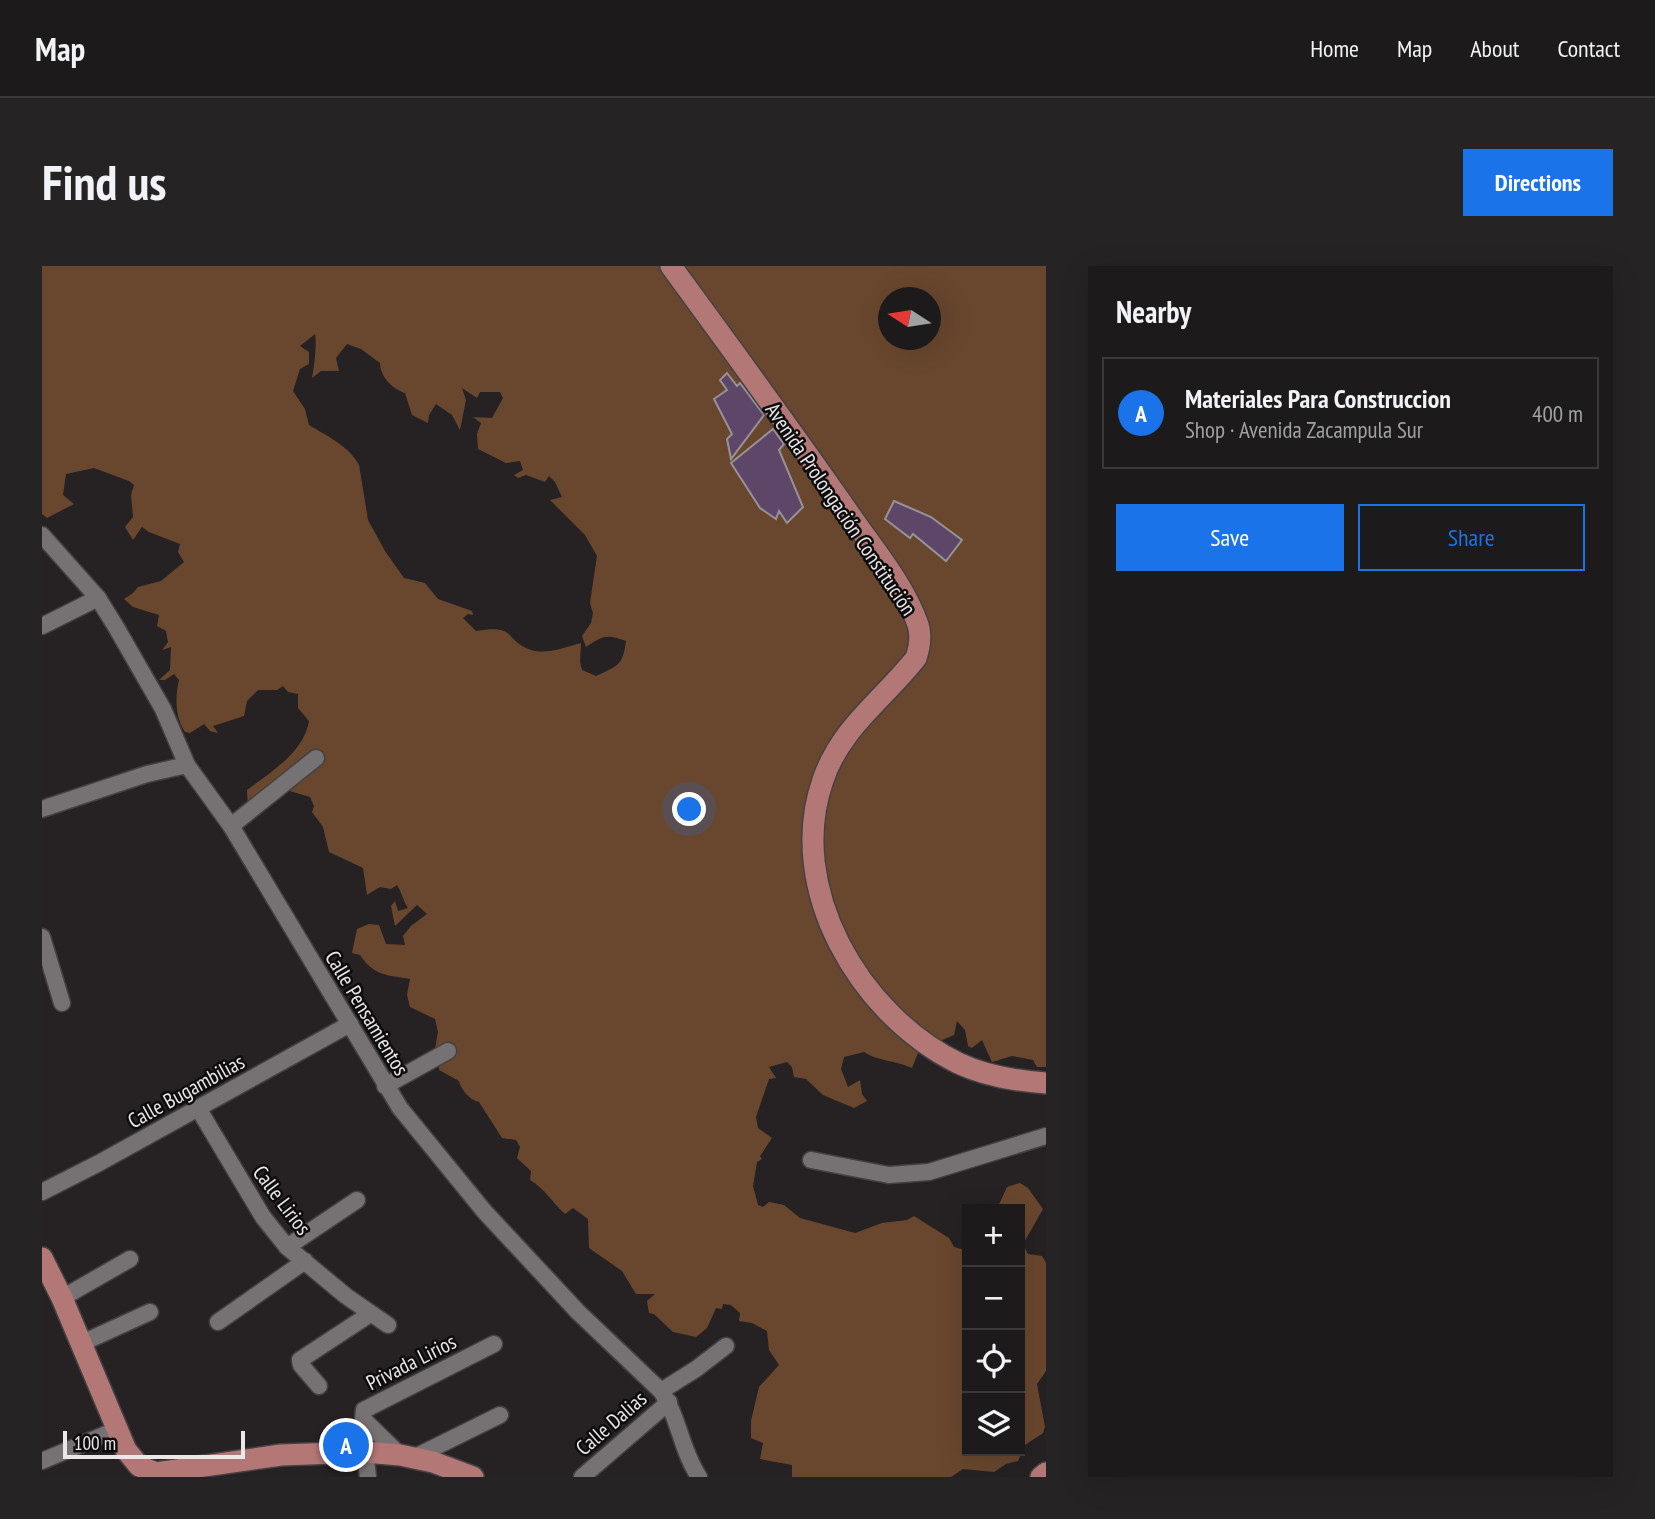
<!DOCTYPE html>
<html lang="en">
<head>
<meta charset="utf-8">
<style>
	:root { --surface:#1c1a1b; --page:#252324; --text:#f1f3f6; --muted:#a0a1a3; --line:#3a383a; --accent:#1a73e8 }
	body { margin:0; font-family:"PT Sans Narrow",sans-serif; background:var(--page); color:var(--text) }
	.controls { position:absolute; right:21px; bottom:21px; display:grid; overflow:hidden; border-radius:0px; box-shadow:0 7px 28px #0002 }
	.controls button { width:63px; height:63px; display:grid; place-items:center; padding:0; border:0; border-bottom:2px solid var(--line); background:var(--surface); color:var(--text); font:35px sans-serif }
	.compass { position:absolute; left:836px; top:21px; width:63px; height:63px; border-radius:50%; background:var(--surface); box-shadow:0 7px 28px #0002; rotate:282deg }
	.scale { position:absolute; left:21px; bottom:18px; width:182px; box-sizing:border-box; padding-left:7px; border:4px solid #eae7e8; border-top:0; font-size:19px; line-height:24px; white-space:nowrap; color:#eae7e8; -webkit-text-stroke:5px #0e0c0d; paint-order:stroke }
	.you { position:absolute; left:648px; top:544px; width:24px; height:24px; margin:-18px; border:5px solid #fff; border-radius:50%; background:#1a73e8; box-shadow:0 0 0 10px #1a73e833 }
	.badge { display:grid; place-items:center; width:46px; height:46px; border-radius:50%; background:var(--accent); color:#fff; font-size:23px; font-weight:700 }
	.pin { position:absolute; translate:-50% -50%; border:4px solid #fff; box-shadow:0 2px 7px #0006 }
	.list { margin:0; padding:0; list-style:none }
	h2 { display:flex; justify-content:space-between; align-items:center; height:91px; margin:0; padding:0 28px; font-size:30px }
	h2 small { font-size:23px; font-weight:400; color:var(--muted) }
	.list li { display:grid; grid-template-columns:46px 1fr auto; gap:21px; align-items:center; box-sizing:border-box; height:112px; margin:0 14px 14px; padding:0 14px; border:2px solid var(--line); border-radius:0px }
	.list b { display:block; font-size:26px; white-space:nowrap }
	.list p { margin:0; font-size:23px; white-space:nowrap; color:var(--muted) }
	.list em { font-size:23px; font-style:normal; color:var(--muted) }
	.actions { display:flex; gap:14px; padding:21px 28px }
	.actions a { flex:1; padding:16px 0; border:2px solid var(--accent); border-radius:0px; text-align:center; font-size:24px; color:var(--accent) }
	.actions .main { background:var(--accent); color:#fff }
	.icon { flex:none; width:38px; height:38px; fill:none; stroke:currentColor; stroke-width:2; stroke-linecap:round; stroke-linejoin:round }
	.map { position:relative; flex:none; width:1004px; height:1211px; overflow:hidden; border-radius:0px }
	header { display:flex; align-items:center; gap:42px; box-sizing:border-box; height:98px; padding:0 35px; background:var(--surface); border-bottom:2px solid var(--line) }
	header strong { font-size:33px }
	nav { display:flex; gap:38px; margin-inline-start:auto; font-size:24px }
	.intro { display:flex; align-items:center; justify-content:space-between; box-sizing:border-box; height:168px; padding:0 42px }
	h1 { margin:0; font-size:49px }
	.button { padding:18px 32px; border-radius:0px; background:var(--accent); color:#fff; font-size:24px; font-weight:700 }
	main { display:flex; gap:42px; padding:0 42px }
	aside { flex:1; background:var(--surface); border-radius:0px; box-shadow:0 7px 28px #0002 }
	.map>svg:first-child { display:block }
</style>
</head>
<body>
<header>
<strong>Map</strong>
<nav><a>Home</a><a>Map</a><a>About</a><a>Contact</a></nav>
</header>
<div class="intro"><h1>Find us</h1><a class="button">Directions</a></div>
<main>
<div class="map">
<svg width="1004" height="1211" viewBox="0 0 1004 1211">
	<rect width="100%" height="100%" fill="#262224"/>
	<path fill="#69472e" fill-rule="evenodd" d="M0,0H1004V801H995L991,794L970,790L950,796L940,774L930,782L926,780L923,764L915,755L912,769L900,774V778L891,787H876L870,802C853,794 837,796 822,786L802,791L799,803L806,821L818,814L820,828L825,835L812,842L781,829L764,813L752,811L750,801L745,796L727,801L734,812L727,813L714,851L716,862L730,872L718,890L720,893L715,896L711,920L716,939L721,941L727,936L742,939L758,952L813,967L840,957L865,954L872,950L907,972L912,981L923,984L925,975V1185H978V943H955L965,921L978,917L986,922L1001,943L981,978L986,988L1000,990L1004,997V1105L995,1118L1003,1161L1001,1167L983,1179L976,1195L964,1198L952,1206L921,1203L909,1211H750V1199L718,1193L721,1177L709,1172V1155L717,1121L737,1099L727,1084L725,1065L710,1057L697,1055L698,1047L689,1039L681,1038L680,1043L674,1042L665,1062L654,1071L631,1066L612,1048L607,1047L605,1035L613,1028H594L580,1005L547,982L546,953L531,942L523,948C510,936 503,923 488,914L489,905L475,892L478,881L474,874L460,872L437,836C428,834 419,824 417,815L397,804V792L393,783L396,766L393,753L368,741L365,729L368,713C345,709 332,710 318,689L310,687L315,663L327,658L337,659L344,678L363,679L361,670L369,660L385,648L375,639L353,660L349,640L353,635L356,645L366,642C361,634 359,625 355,619L349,623L338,621L325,629L321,602L287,586L281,561L270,546L272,540L268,531L241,523L206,542L205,524C229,506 262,486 267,455L256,442V428L246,426L241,420L235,424H216L205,435L202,450L171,460L176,467L168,465L162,458L148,467L143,466C133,451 133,431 137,414L132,408L123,414H117L128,404L129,381L120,384L126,376L124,365L115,360L117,349L91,341L82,333L91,327L96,321L119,315L142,296L136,286L138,278L107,266L100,261L91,274L83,261L91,251L89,229L92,219L87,215L52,202L24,208L21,229L32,238L5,252L0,248ZM846,32H888V74H846ZM273,68C275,78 272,102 270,112L279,105H297L294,92L305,78L319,83L338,97C338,110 350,123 363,127L370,149L386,157L387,149L394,138L410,149L418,164L424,134L420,122L435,132L438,126H458L461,132L450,152L431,151L439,157L435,168L436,183L464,197L478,195L481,204L472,209L476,212L484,209L503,216L507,210L513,216L520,231L508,234L543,269L555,290L548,337L551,347L549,357L540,370L544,381C561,369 565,368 584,375C581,400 575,400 554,410L540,404L538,396L539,377C523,381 505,389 489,384C461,374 476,358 434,365L421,352L426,348L431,349L430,345L396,333L383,317L362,312L343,285L326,254L317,199C307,180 285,170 267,159L263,143L251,125L258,103L267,98V86L258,80Z"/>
	<g fill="#5d4667" stroke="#959396" stroke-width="2">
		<path d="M685,107L695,120L698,117L722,149L689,193L685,173L690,168L672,133L685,124L678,114Z"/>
		<path d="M731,163L742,178L737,184L761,241L745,257L737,245L734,253L718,242L689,197Z"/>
		<path d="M852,235L889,251L920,274L904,295L871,268L868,272L843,253Z"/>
	</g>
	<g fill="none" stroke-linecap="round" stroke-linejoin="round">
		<defs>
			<g id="minor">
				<path d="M0,269L56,332L74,361L121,443L145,499L189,560L358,842L442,945L536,1046L619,1125C637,1151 639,1184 657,1211"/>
				<path d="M0,360L56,332"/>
				<path d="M0,543L105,508L145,499"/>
				<path d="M189,560L274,492"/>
				<path d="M0,671L20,737"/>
				<path d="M343,820L406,785"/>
				<path d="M156,842L221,951L245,981L304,1030L346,1059"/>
				<path d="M769,894L847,909L887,906L1004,870"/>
				<path d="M0,926L57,897L308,758"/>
				<path d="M245,981L315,934"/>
				<path d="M20,1032L88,993"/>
				<path d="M176,1056L263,995"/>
				<path d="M40,1077L108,1046"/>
				<path d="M277,1120L259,1099L258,1094L328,1048"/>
				<path d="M619,1125L654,1103L684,1080"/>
				<path d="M323,1186L326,1211"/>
				<path d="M358,1189L321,1153L322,1144L452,1078"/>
				<path d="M371,1192L458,1149"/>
				<path d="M0,1195L76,1163"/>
				<path d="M540,1211L627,1136"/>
			</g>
			<g id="major">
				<path d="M629,0C688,81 747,161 804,243C828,279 860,315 875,356C880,368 878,380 874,392C841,434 799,461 781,514C743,622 818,749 916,797C943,810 975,815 1004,817"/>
				<path d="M0,992L20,1032L84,1184L97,1200L114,1207L239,1189L323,1186L358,1189L391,1196L431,1211"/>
				<path d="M999,1211L1004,1207"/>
			</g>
		</defs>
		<use href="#minor" stroke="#444142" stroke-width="19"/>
		<use href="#major" stroke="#444142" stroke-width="24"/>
		<use href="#minor" stroke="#767274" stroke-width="16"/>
		<use href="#major" stroke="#b37776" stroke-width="21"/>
	</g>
	<g text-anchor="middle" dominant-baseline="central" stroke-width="5" stroke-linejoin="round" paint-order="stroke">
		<g font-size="21" fill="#eae7e8" stroke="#0e0c0d">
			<text transform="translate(799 243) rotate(56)">Avenida Prolongación Constitución</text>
			<text transform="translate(325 747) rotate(59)">Calle Pensamientos</text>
			<text transform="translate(144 825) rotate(-29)">Calle Bugambilias</text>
			<text transform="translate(240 934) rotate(53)">Calle Lirios</text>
			<text transform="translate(369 1096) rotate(-27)">Privada Lirios</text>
			<text transform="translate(569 1157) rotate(-41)">Calle Dalias</text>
		</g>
	</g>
</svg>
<div class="controls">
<button>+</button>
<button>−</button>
<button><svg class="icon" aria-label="locate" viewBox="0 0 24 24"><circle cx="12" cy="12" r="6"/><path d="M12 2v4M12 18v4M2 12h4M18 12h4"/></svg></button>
<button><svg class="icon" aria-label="layers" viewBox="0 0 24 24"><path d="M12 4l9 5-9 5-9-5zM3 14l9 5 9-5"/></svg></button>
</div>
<svg class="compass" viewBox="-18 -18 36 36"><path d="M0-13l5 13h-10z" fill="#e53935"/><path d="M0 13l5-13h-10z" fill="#a0a1a3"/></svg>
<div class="scale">100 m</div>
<div class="you"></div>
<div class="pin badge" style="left:304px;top:1179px">A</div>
</div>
<aside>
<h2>Nearby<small></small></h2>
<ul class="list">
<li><span class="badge">A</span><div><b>Materiales Para Construccion</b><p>Shop · Avenida Zacampula Sur</p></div><em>400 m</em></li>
</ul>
<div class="actions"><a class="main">Save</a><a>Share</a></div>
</aside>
</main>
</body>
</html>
